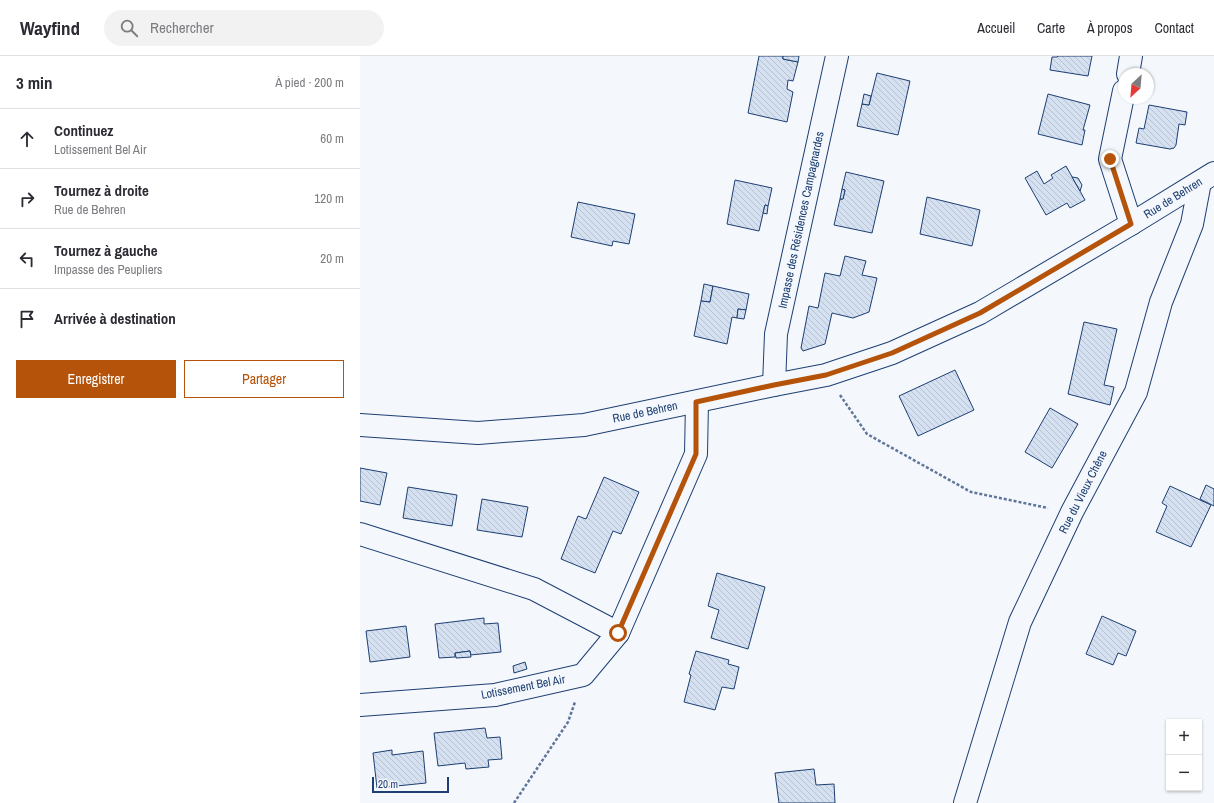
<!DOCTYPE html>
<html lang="fr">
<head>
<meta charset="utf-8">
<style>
	:root { --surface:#fff; --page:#f2f2f3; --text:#2b2b33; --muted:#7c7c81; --line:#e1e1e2; --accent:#b45309 }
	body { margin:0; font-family:"Archivo Narrow",sans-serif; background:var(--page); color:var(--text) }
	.controls { position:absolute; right:12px; bottom:12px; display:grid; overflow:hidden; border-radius:0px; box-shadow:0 1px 3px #0004 }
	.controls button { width:36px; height:36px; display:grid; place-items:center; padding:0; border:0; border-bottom:1px solid var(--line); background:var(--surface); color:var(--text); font:20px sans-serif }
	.compass { position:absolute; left:758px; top:12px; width:36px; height:36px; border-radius:50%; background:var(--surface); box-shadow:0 1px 3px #0004; rotate:206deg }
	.scale { position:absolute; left:12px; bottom:10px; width:77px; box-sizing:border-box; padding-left:4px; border:2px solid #1d3f73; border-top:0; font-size:11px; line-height:14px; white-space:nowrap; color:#1d3f73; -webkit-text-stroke:3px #f4f7fb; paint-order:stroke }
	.stop { position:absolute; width:12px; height:12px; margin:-9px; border:3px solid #b45309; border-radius:50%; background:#fff }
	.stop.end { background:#b45309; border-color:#fff; box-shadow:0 1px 4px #0008 }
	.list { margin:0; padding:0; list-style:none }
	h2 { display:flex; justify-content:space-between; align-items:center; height:52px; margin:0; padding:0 16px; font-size:17px }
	h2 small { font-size:13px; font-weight:400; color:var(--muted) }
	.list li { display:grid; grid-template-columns:26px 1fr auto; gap:12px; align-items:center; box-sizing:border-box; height:60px; padding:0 16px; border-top:1px solid var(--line) }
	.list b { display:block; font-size:15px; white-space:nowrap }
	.list p { margin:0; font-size:13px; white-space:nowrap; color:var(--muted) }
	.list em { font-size:13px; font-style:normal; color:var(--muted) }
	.actions { display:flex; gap:8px; padding:12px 16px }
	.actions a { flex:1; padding:9px 0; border:1px solid var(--accent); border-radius:0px; text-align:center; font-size:14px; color:var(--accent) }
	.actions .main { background:var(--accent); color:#fff }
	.icon { flex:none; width:22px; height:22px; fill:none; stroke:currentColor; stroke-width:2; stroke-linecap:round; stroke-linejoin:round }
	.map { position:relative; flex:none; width:854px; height:747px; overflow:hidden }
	header { display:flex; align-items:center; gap:24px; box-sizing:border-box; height:56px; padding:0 20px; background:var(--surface); border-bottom:1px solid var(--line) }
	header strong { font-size:19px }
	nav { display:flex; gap:22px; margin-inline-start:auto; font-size:14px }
	.search { width:280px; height:36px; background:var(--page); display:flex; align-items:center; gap:10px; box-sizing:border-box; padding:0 14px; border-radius:22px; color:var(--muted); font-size:15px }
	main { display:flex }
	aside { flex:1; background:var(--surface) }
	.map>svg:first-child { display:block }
</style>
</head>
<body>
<header>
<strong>Wayfind</strong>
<div class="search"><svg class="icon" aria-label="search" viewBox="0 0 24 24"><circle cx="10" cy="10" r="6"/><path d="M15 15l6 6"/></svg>Rechercher</div>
<nav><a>Accueil</a><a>Carte</a><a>À propos</a><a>Contact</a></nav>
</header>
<main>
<aside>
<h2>3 min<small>À pied · 200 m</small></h2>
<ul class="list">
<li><svg class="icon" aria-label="ahead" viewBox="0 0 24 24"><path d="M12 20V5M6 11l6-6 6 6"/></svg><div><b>Continuez</b><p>Lotissement Bel Air</p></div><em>60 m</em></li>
<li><svg class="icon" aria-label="right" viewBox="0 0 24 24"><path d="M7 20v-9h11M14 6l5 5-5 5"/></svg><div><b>Tournez à droite</b><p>Rue de Behren</p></div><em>120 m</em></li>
<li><svg class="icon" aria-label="left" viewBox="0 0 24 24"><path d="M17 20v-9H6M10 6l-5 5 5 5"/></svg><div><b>Tournez à gauche</b><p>Impasse des Peupliers</p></div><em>20 m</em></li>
<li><svg class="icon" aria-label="arrive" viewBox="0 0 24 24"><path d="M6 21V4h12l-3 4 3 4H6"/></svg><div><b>Arrivée à destination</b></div></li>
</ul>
<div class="actions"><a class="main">Enregistrer</a><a>Partager</a></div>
</aside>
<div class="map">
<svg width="854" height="747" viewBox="0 0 854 747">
	<defs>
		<pattern id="building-back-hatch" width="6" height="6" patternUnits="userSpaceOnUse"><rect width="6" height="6" fill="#d5e0f0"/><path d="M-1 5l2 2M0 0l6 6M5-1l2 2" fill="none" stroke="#b6c1d1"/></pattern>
	</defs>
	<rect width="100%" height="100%" fill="#f4f7fb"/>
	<g fill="url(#building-back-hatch)" stroke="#1d3f73">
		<path d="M399,0H423V3L438,6L433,25L428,24L427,33L433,36L427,66L388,57Z"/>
		<path d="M423,0H439L438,6L423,3Z"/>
		<path d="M698,0H732L728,20L690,14L692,1H697Z"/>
		<path d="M517,17L550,25L538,79L497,70L502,48L509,49Z"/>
		<path d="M504,38L511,40L509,49L502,48Z"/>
		<path d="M688,38L730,49L723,74H725L722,89L678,78Z"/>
		<path d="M789,49L827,56L825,69L819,68L816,89L814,92L810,93L776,87L779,72L784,73Z"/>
		<path d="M706,110L725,144L710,152L707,147L686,159L665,122L677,115L684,128L693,122L691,119Z"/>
		<path d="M486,116L524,125L512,177L474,169L480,143H483L485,134L482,133Z"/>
		<path d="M712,121L718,122L722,129L720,135Z"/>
		<path d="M375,124L412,132L408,150L405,149L399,175L367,168Z"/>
		<path d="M482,133L485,134L483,143H480Z"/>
		<path d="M567,141L620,154L612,190L560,178Z"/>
		<path d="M218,146L275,158L269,188L253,185L252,190L211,181Z"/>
		<path d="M405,149L408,150L407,158L403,157Z"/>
		<path d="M485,200L506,205L502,219L517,222L509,256L493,262L472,257L465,288L443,295L441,292L449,250L458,252L465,217L480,220Z"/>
		<path d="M344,228L353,230L350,246L341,245Z"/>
		<path d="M353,230L389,238L386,254L378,253L377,262L372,261L367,288L334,280L341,245L350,246Z"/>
		<path d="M378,253L386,254L384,263L377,262Z"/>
		<path d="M724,266L757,273L744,329L754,331L750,349L708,338Z"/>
		<path d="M595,314L614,354L558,380L539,340Z"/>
		<path d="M690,352L718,368L692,412L665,396Z"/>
		<path d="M0,412L27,417L20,449L0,445Z"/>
		<path d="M244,421L279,436L261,478L253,475L235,517L201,503L218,460L226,463Z"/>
		<path d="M846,429L854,433V450L840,443Z"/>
		<path d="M810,430L851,449L831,491L796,476L807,450L802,447Z"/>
		<path d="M48,431L97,439L92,470L43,462Z"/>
		<path d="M122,443L168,451L162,481L117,474Z"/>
		<path d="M357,517L405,531L388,593L351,582L359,554L348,550Z"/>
		<path d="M742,560L776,575L766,600L758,597L753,609L726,598Z"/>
		<path d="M124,562V568L138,567L141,596L110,599V595L95,597V601L79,602L75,568Z"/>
		<path d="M46,570L50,601L10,606L6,575Z"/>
		<path d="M110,595L111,601L96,602L95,597Z"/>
		<path d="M336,595L369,604L368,608L379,611L374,633L362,631L355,654L324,646L331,619L329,618Z"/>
		<path d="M165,606L167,613L154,617L153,610Z"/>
		<path d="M125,672L127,682L140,681L142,703L128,704L129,711L106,713L105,707L78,710L74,677Z"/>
		<path d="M32,694V699L63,695L66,727L17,732L13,697Z"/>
		<path d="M454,713L456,729L474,728L475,747H419L415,717Z"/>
	</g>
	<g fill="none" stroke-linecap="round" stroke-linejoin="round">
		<defs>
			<g id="minor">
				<path d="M768,18L771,0"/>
				<path d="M764,35L750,103L771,168"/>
				<path d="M414,329L416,278L477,0"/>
				<path d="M0,478L174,533L258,577"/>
				<path d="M0,649L135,639L223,619L258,577L336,398L337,346"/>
				<path d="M605,747L660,566L712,456L776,336L801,246L832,168L840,126"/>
			</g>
			<path id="tertiary" d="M0,369L118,377L224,369L414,329L466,319L532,297L620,257L771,168L854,117"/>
		</defs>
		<use href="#minor" stroke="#1d3f73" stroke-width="24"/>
		<use href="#tertiary" stroke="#1d3f73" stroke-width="24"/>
		<g stroke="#5e769c" stroke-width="2.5" stroke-dasharray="3 2" stroke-linecap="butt">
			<path d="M480,339L507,378L611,436L688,452"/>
			<path d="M154,747L208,666L215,646"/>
		</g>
		<use href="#minor" stroke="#f4f7fb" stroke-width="22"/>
		<use href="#tertiary" stroke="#f4f7fb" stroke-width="22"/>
	</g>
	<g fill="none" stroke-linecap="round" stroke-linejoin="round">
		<path stroke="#b45309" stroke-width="5" d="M258,577L336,398V346L414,329L466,319L532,297L620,257L771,168L750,103"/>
	</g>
	<g text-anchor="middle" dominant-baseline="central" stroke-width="3" stroke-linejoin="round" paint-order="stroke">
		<g font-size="12" fill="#1d3f73" stroke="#f4f7fb">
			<text transform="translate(813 142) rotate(-32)">Rue de Behren</text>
			<text transform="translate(441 164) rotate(-78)">Impasse des Résidences Campagnardes</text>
			<text transform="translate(285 356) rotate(-12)">Rue de Behren</text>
			<text transform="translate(723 436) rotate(-63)">Rue du Vieux Chêne</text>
			<text transform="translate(163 631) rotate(-11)">Lotissement Bel Air</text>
		</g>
	</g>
</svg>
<div class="controls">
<button>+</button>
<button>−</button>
</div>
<svg class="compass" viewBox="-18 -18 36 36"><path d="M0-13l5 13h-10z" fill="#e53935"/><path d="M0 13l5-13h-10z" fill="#7c7c81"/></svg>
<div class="scale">20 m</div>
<div class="stop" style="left:258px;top:577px"></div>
<div class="stop end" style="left:750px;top:103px"></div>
</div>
</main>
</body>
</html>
